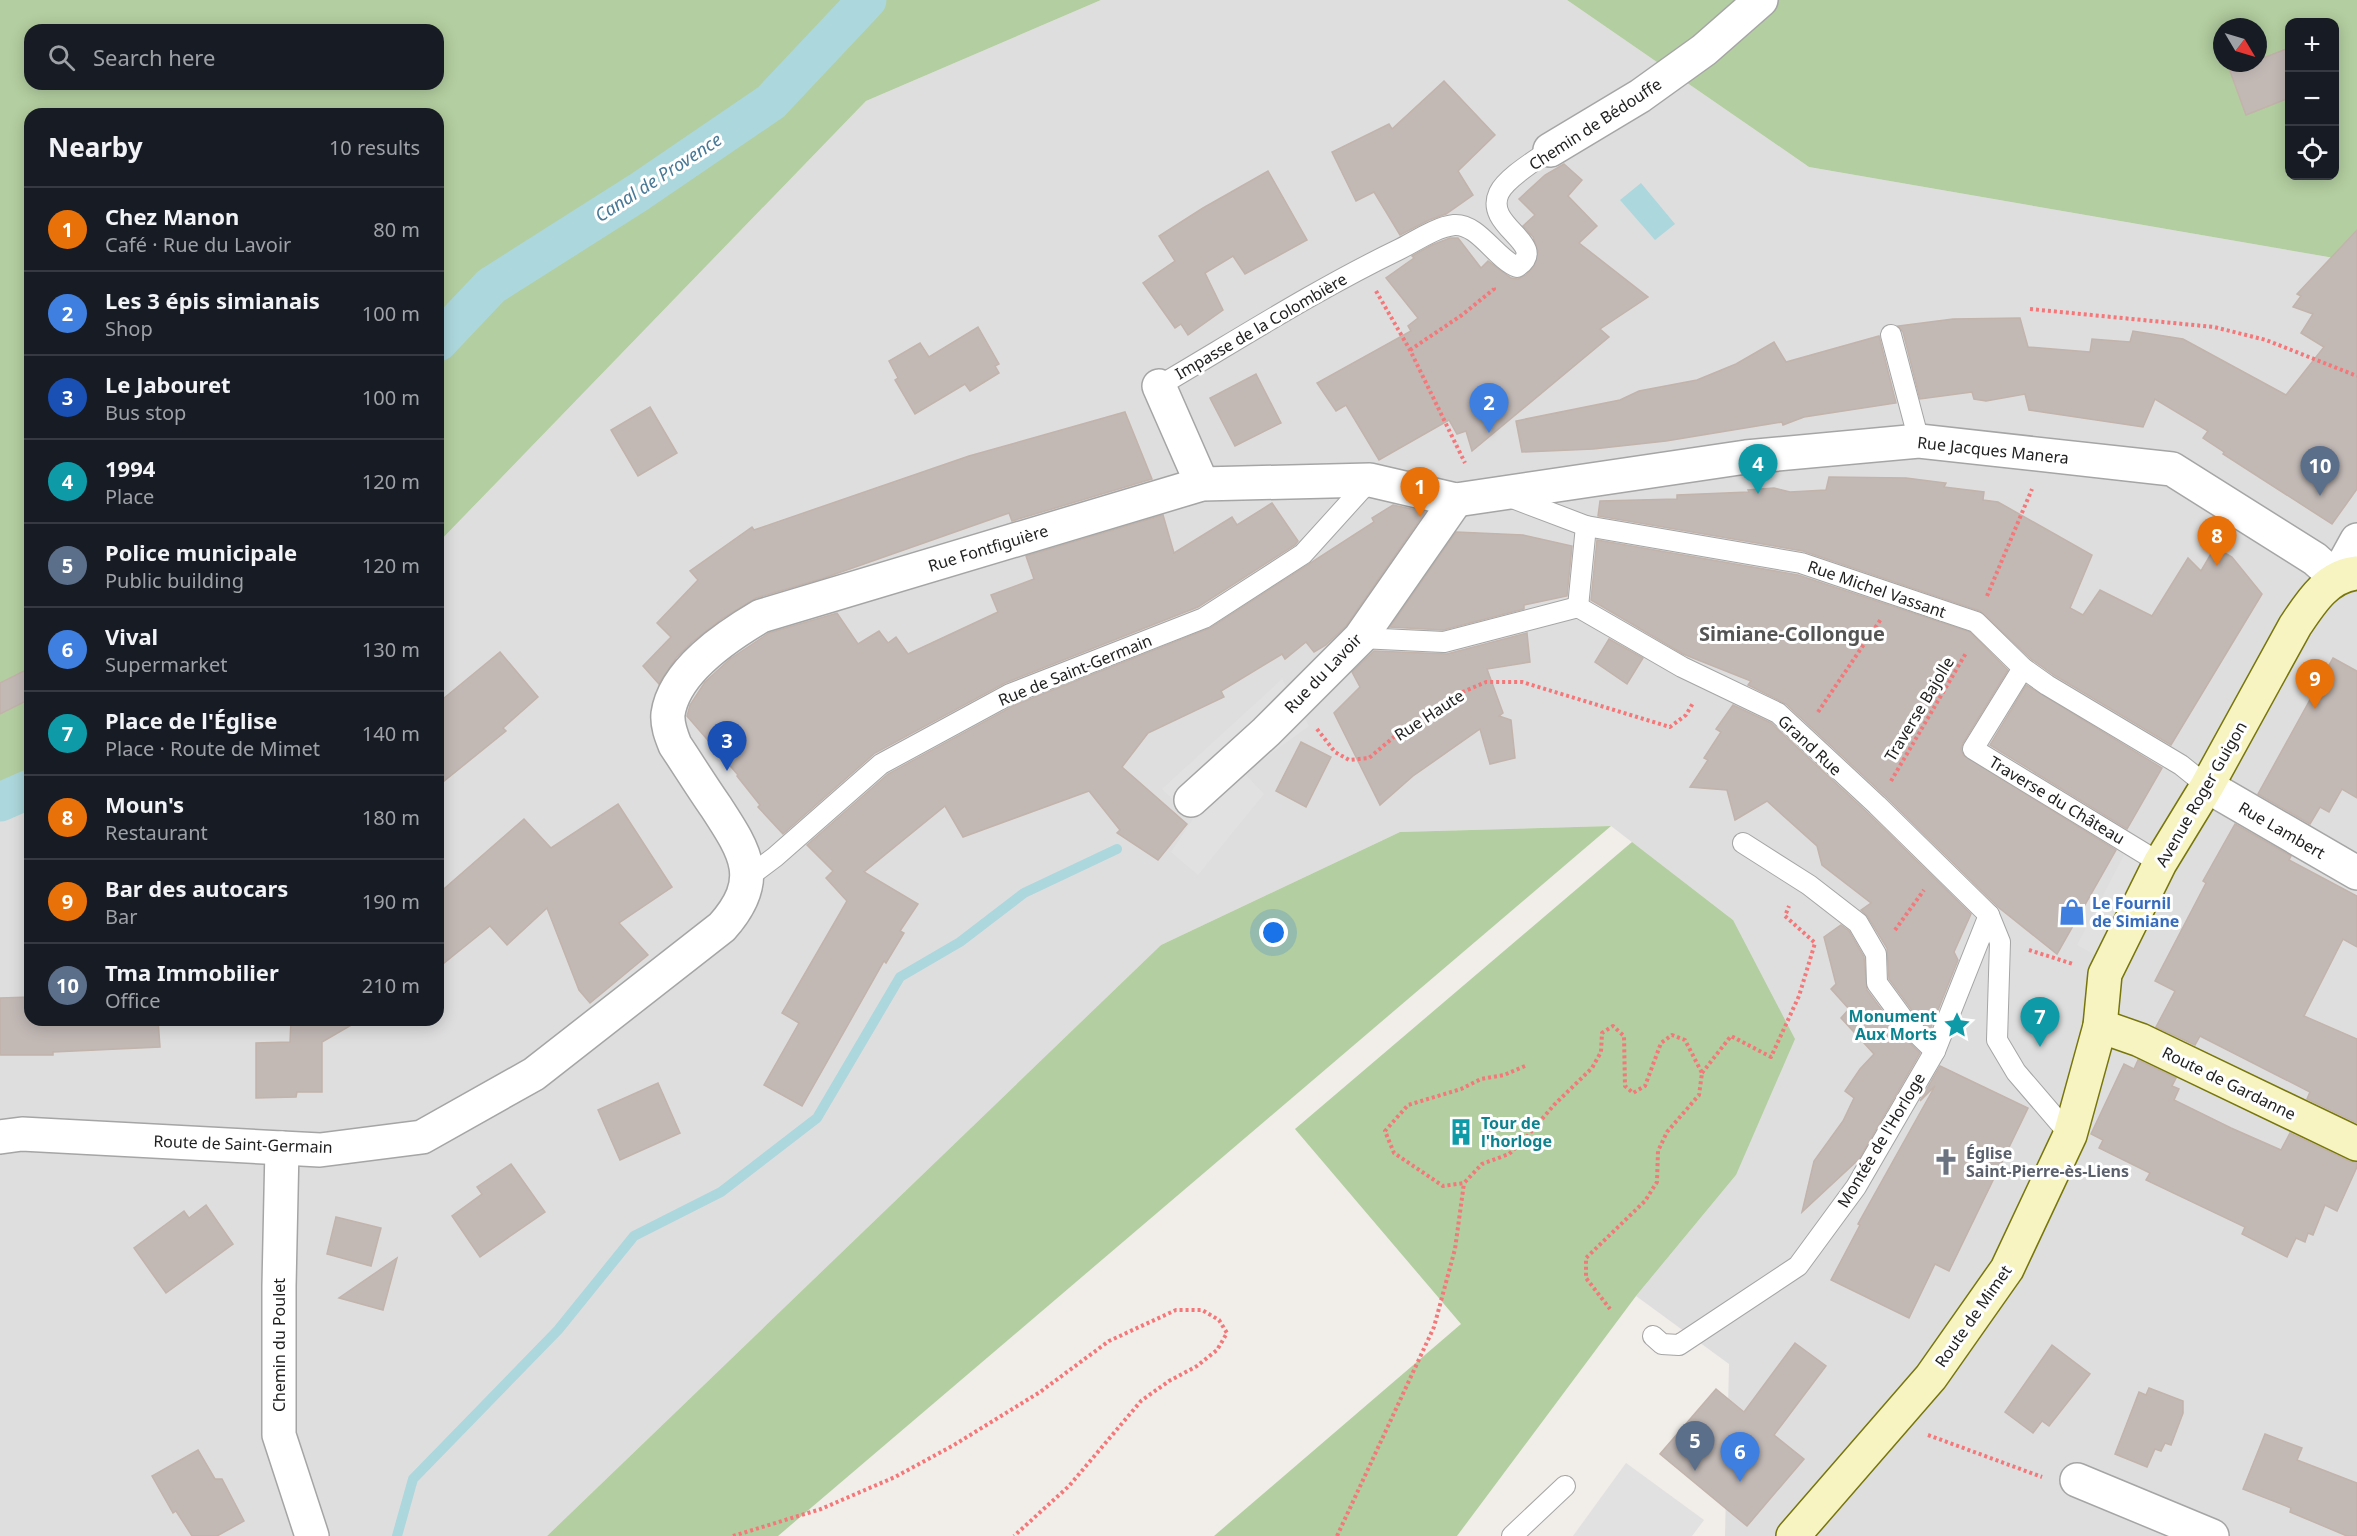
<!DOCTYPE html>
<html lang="en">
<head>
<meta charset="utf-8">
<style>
	:root { --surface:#171b24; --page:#20242c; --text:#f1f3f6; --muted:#9ea1a6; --line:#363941; --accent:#d93025 }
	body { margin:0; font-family:"Noto Sans",sans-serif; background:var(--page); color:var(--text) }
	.controls { position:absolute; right:18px; top:18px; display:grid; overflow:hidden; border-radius:12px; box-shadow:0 3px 15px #0003 }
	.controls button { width:54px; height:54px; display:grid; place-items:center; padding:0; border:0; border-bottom:2px solid var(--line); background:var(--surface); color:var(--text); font:30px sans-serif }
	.compass { position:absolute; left:2213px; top:18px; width:54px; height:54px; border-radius:50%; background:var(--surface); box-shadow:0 3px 15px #0003; rotate:128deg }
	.you { position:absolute; left:1274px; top:933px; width:21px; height:21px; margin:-15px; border:4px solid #fff; border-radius:50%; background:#1a73e8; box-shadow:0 0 0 9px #1a73e833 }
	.badge { display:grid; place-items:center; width:39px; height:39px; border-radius:50%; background:var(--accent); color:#fff; font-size:20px; font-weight:700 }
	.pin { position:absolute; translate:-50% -50px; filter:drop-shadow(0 2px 3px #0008) }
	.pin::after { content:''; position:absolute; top:32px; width:21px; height:18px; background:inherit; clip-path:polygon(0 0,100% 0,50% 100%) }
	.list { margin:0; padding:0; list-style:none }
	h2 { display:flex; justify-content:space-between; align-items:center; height:78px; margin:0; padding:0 24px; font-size:26px }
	h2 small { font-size:20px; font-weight:400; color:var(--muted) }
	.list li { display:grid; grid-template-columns:39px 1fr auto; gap:18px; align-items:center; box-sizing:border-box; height:84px; padding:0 24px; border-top:2px solid var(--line) }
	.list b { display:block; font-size:22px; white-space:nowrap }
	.list p { margin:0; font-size:20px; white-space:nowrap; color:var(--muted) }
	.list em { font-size:20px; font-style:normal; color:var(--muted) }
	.icon { flex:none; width:33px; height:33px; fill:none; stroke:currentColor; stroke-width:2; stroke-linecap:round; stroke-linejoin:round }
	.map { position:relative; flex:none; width:2357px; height:1536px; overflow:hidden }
	.search { position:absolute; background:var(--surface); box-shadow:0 3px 15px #0003; left:24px; top:24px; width:420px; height:66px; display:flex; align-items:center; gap:15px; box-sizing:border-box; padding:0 21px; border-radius:18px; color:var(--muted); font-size:22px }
	.panel { position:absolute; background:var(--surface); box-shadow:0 3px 15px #0003; left:24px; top:108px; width:420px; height:918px; border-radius:18px }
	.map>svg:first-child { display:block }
</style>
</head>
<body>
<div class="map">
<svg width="2357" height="1536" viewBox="0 0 2357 1536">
	<rect width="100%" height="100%" fill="#f1ede9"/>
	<path fill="#dfdedf" d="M1101,0H1567L1809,167L2357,262V1536H1725L1729,1364L1636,1296L1736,1175L1733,920L1611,826L1400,832L1161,945L547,1536H0V817L30,802V1020H438V543L866,101Z"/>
	<g fill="#b3cea0" fill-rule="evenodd">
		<path d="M0,0H1101L866,101L438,543V114H30V802L0,817ZM30,30H438V84H30Z"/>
		<path d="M1567,0H2357V262L1809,167ZM2290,22H2334V176H2290ZM2222,27H2258V63H2222Z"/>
		<path d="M1611,826L778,1536H547L1161,945L1400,832Z"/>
		<path d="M1632,842L1733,920L1795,1039L1736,1175L1636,1296L1457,1536H1214L1461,1324L1295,1129Z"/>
	</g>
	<g fill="#e1e1e1">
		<path d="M1282,679L1309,726L1244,773L1264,794L1198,875L1171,852L1193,819L1162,789Z"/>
		<path d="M2124,855L2145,866L2097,956L2077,945Z"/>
		<path d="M1626,1463L1704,1520L1692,1536H1573Z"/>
	</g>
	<path fill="#acd7dc" d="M1641,183L1675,224L1655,240L1620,200Z"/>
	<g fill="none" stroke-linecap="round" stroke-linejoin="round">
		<path stroke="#acd7dc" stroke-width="10" d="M397,1536L413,1479L558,1330L634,1236L721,1192L817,1118L900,977L960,942L1024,893L1117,849"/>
		<g stroke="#acd7dc" stroke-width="39">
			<path d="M438,342L491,286L639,192L771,102L867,0"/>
			<path d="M0,802L30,789"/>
		</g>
	</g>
	<g fill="#c2b9b5" stroke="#c2b3ab" stroke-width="1.5">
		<path d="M2289,48V98L2246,115L2230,71L2251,63H2258V60Z"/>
		<path d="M1444,81L1495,135L1458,171L1473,195L1446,214L1429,220L1400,235L1374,192L1356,201L1332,152L1389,124L1392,129Z"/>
		<path d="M1564,164L1582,180L1568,196L1597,226L1579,243L1648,297L1600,329L1609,337L1472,451L1466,431L1457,434L1449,420L1379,460L1346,405L1336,411L1317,383L1411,331L1408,326L1418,318L1386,278L1414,258L1412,256L1432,245L1450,238H1458L1481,268L1488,261L1511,278L1518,279L1526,275L1534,266L1538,251L1533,237L1523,226L1535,215L1519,199L1545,175Z"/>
		<path d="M1268,171L1307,240L1245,274L1233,256L1205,273L1223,310L1188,335L1181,324L1175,328L1143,283L1175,261L1159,236L1203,208Z"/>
		<path d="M2357,230V489L2332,524L2223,454L2224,452L2203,438L2208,431L2155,399L2143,427L2029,410L2025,394L1986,401L1974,399L1972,392L1920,399L1903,332L1898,326L1953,319L2020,318L2028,347L2090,352L2092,339L2130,342L2133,331L2183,339L2286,395L2324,347L2301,333L2313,314L2293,307L2301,296L2297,294Z"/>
		<path d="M978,327L999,364L995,366L999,373L970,391L965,384L915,414L895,380L898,378L889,361L920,343L929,357Z"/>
		<path d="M1879,336L1896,403L1804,417L1783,425L1782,422L1666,441L1593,449L1522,452L1516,421L1620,400L1639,391L1697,380L1736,364L1774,342L1786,362Z"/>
		<path d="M1256,374L1281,423L1235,446L1210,398Z"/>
		<path d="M650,407L677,453L638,476L611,430Z"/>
		<path d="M1125,412L1152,479L1012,521L1009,513L824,578L756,598L723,618L692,642L676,658L659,684L643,666L671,637L657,623L698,580L690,571L752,527L754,530L969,456Z"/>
		<path d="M1829,477L1906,478L1946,483L1944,487L1984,492L1983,500L1998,502L2092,555L2070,608L2083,615L2100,590L2152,616L2188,558L2201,571L2215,547L2232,557L2262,594L2171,745L2054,675L2031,659L1980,611L1803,551L1598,516L1600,501L1677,499V495L1749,492L1748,490L1774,488L1790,492L1826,490Z"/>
		<path d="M1272,503L1298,541L1295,545L1198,607L1005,683L875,753L783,834L758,807L760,805L737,776L738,775L687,716L690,705L705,682L730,659L769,633L837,613L858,644L879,631L888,643L896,637L908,654L998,612L991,595L1034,579L1026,556L1163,515L1174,553L1232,517L1237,525Z"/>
		<path d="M1393,505L1425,512L1346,626L1326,645L1314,652L1306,642L1285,659L1282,654L1221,691L1224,697L1148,733L1122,767L1187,824L1158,860L1117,833L1120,830L1089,791L963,837L945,806L864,872L918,904L900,931L904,933L886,963L884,961L802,1106L764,1085L799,1023L782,1013L847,901L826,878L833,871L807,845L888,774L1015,705L1210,628L1374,522L1372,518Z"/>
		<path d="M1456,532L1523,535L1572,546L1567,596L1524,605V609L1443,630L1390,627Z"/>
		<path d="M1597,540L1798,575L1970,632L2008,670L1963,743L1961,749L1963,755L2116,850L2057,954L1998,907L1885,796L1786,704L1748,685L1751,681L1683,654L1591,600Z"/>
		<path d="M1527,633L1530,662L1487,669L1503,713L1499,716L1511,720L1515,758L1490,764L1480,729L1413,776L1380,805L1334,713L1360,687L1352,672L1374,651L1447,654Z"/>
		<path d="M1609,639L1643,658L1627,684L1595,662Z"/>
		<path d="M500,652L538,697L503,728L506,731L438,786V703Z"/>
		<path d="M2333,658L2357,671V798L2342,789L2329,812L2320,807L2310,824L2258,794Z"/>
		<path d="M30,668V699L0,714V683Z"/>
		<path d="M2026,685L2162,768L2127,829L1990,745Z"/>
		<path d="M1733,705L1771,723L1869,814L1971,914L1954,952L1958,960L1930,1030L1916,1016L1889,979L1887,948L1868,917L1861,910L1871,903L1822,865L1817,846L1767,801L1735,820L1727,790L1690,787L1708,760L1704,758L1721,732L1716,729Z"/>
		<path d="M1301,742L1331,757L1306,807L1276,791Z"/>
		<path d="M618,804L672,887L619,923L648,955L590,1003L579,990L547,908L507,945L490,926L438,968V894L524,819L551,848Z"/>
		<path d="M2235,824L2291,856L2289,860L2357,896V947L2343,939L2304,1016L2357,1039V1123L2307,1099L2310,1092L2200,1036L2195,1045L2156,1027L2175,991L2155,981L2206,883L2203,881Z"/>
		<path d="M1841,925L1849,931L1864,957L1867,990L1897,1031L1920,1053L1859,1159L1802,1212L1814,1161L1843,1121L1854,1098L1845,1091L1860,1069L1874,1054L1841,1018L1849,1009L1831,989L1836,984L1824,937Z"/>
		<path d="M30,997V1020H158L160,1047L53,1052V1055H0V998Z"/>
		<path d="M291,1020H360L322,1042V1092H297L296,1097L256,1098V1043L290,1042Z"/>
		<path d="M2138,1060L2176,1078L2172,1086L2179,1089L2174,1100L2231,1128L2281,1150L2290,1133L2349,1161L2357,1162V1167L2337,1211L2325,1205L2313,1235L2308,1233L2305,1242L2296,1238L2287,1257L2242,1234L2245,1227L2146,1180L2150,1173L2099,1148L2103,1140L2091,1134L2124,1064L2134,1069Z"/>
		<path d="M1940,1066L2028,1108L1949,1271L1935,1264L1909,1318L1831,1280L1860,1225L1858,1224L1935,1086L1920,1101Z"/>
		<path d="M658,1083L680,1133L620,1160L598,1110Z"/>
		<path d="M511,1164L545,1212L480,1257L452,1216L482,1194L477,1187Z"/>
		<path d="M206,1205L233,1244L166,1293L134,1248L184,1211L189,1218Z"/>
		<path d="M336,1217L381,1228L371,1266L327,1254Z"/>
		<path d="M397,1258L383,1310L339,1298Z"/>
		<path d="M1795,1343L1826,1366L1774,1435L1804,1459L1747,1526L1660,1454L1716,1389L1744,1412Z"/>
		<path d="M2052,1345L2090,1374L2049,1426L2042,1421L2033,1433L2005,1412Z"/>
		<path d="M2149,1388L2183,1401V1413L2171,1445L2165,1443L2161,1451L2155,1449L2147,1467L2115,1454L2139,1392L2146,1395Z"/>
		<path d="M2265,1434L2302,1448L2297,1460L2357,1483V1536H2347L2290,1512L2291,1508L2243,1489Z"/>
		<path d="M198,1450L215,1479H222L244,1521L217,1536H192L176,1511L173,1513L152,1476Z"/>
	</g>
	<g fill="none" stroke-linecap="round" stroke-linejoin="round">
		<defs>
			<g id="service">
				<path d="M1891,335L1919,441"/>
				<path d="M1159,386C1239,339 1317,289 1400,249C1416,241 1436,227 1454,225C1478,223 1496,259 1517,267C1551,244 1483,227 1499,193C1506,178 1536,160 1550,150"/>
				<path d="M1507,496L1586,526L1801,563L1976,622L2023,668L2047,685L2181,765L2207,786"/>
				<path d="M1578,607L1586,526"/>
				<path d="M1360,638L1444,642L1578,607L1682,667L1778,713L1877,805L1989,915L2000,942L1997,1040L2016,1072L2070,1135"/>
				<path d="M2023,668L1973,749L2160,863"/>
				<path d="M1743,843L1809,885L1858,923L1876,954L1877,983L1907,1024L1935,1051"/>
				<path d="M747,878L775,857L881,764L1010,694L1204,618L1303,554L1370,480"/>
				<path d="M1653,1336L1662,1344L1679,1345L1798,1266L1856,1187L1935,1051L1989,915"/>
				<path d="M1512,1536L1565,1486"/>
			</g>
			<g id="minor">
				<path d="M1550,150L1640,96L1704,50L1761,0"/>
				<path d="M1159,386L1202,484"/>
				<path d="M2207,786L2357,873"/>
				<path d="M1191,800L1266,732L1360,638L1456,500"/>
				<path d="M282,1148L279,1286V1435L312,1536"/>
				<path d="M2077,1480L2212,1536"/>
			</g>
			<path id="tertiary" d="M0,1137L22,1134L320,1150L422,1137L534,1074L722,927C764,880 746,853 716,807C702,787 689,766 675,745C671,735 667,725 668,714C674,671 727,636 761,616L1202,484L1370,480L1456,500L1746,457L1919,441L2172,469L2315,559L2336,578L2357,540"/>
			<g id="secondary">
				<path d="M2100,1026L2140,1040L2357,1144"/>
				<path d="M1793,1536L1931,1377L2007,1269L2070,1135L2100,1026L2105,974L2160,863L2207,786L2295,626C2311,602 2327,576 2357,573"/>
			</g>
		</defs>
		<use href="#service" stroke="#a5a5a5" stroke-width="22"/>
		<use href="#minor" stroke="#a5a5a5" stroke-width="36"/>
		<use href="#tertiary" stroke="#a5a5a5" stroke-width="36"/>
		<use href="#secondary" stroke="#77760a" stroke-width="36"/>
		<g stroke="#f47779" stroke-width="4" stroke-dasharray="3 3" stroke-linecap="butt">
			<path d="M1376,291L1410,350L1465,463"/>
			<path d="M2030,309L2214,327L2266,340L2357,376"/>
			<path d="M1410,350L1462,315L1494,289L1493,286"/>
			<path d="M1987,596L2032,489"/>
			<path d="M1818,712L1881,619"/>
			<path d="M1317,729L1335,752L1349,760L1369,758L1401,731L1451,697L1486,682H1522L1670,727L1686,715L1693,703"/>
			<path d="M1891,781L1966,653"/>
			<path d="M1895,930L1924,890"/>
			<path d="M2029,950L2073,964"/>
			<path d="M1525,1066L1504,1075L1481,1079L1461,1089L1408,1105L1385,1131L1394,1153L1443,1186L1464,1183L1482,1164L1509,1154L1524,1140L1554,1105L1592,1068L1601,1052L1602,1033L1613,1026L1624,1036L1625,1086L1633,1093L1645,1086L1661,1043L1672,1035L1685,1040L1702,1073L1699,1095L1667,1132L1658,1151L1657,1182L1645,1201L1586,1258V1278L1610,1309"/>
			<path d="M1702,1073L1731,1036L1771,1057L1799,996L1815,943L1785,916L1789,906"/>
			<path d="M1928,1435L2042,1477"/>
			<path d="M733,1536L821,1509L895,1477L954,1445L1040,1392L1109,1341L1176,1310H1202L1219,1320L1227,1333L1217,1350L1197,1366L1169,1381L1141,1401L1069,1486L1014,1536"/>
			<path d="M1337,1536L1434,1327L1455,1249L1464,1183"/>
		</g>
		<use href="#service" stroke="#fff" stroke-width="20"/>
		<use href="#minor" stroke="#fff" stroke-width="33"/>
		<use href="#tertiary" stroke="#fff" stroke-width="33"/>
		<use href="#secondary" stroke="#f7f4c1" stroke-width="33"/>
	</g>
	<defs>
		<symbol id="shop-bare" viewBox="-9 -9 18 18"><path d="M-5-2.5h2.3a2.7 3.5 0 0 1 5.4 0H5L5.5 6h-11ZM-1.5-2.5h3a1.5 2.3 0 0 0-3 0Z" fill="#3f7fe0" stroke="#fff" stroke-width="2.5" paint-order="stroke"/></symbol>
		<symbol id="sight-bare" viewBox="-9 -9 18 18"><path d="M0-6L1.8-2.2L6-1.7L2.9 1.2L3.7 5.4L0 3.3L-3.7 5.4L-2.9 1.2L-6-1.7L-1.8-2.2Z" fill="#0f9aa8" stroke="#fff" stroke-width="2.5" paint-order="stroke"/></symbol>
		<symbol id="building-bare" viewBox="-9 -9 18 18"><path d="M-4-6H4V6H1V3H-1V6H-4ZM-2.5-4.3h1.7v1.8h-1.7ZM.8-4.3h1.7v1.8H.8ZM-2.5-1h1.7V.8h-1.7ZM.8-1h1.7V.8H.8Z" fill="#0f9aa8" stroke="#fff" stroke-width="2.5" paint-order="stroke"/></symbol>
		<symbol id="church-bare" viewBox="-9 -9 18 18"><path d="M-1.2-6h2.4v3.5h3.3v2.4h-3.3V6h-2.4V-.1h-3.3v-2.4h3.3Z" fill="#6b7280" stroke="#fff" stroke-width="2.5" paint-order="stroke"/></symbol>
	</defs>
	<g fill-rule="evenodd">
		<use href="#shop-bare" x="2053" y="893" width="38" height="38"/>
		<use href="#sight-bare" x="1938" y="1006" width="38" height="38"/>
		<use href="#building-bare" x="1442" y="1113" width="38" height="38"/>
		<use href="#church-bare" x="1927" y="1143" width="38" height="38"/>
	</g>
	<g text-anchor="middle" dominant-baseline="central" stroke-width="6" stroke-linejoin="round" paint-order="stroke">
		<g font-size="16" fill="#212121" stroke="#fff">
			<text transform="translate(1595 124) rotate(-33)">Chemin de Bédouffe</text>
			<text transform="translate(1261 326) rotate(-30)">Impasse de la Colombière</text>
			<text transform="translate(1993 450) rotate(6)">Rue Jacques Manera</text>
			<text transform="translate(988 548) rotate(-17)">Rue Fontfiguière</text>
			<text transform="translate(1877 589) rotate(19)">Rue Michel Vassant</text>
			<text transform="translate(1075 670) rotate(-22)">Rue de Saint-Germain</text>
			<text transform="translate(1323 673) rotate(-46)">Rue du Lavoir</text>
			<text transform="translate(1919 709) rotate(-59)">Traverse Bajolle</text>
			<text transform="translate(1429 715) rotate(-33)">Rue Haute</text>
			<text transform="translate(1810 745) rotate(43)">Grand Rue</text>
			<text transform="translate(2201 794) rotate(-60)">Avenue Roger Guigon</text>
			<text transform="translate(2057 800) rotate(31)">Traverse du Château</text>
			<text transform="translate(2282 830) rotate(30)">Rue Lambert</text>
			<text transform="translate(2229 1083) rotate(26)">Route de Gardanne</text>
			<text transform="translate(1881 1140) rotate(-59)">Montée de l'Horloge</text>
			<text transform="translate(243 1144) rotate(2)">Route de Saint-Germain</text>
			<text transform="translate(1973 1316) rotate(-55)">Route de Mimet</text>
			<text transform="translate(279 1345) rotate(-90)">Chemin du Poulet</text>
		</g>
		<g font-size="16" font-weight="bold" fill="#366cbe" stroke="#fff" text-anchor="start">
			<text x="2092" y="903">Le Fournil<tspan x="2092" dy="18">de Simiane</tspan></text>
		</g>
		<g font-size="16" font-weight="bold" fill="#0d838f" stroke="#fff" text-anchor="end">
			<text x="1937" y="1016">Monument<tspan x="1937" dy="18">Aux Morts</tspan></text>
			<text x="1481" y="1123" text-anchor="start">Tour de<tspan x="1481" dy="18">l'horloge</tspan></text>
		</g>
		<g font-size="16" font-weight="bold" fill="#5b616d" stroke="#fff" text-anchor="start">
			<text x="1966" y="1153">Église<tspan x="1966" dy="18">Saint-Pierre-ès-Liens</tspan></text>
		</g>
		<g font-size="18" font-style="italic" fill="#477896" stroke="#fff">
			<text transform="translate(658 177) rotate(-33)">Canal de Provence</text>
		</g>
		<g font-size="20" font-weight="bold" fill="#545454" stroke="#fff">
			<text x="1792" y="633">Simiane-Collongue</text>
		</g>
	</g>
</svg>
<div class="controls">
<button>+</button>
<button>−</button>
<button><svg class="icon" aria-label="locate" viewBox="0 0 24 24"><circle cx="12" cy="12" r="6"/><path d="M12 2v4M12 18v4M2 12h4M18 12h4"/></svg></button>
</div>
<svg class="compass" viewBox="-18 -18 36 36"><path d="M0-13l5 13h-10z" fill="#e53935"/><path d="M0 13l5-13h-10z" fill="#9ea1a6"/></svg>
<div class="you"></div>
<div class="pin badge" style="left:1420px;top:517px;background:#e8710a">1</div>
<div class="pin badge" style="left:1489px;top:433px;background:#3f7fe0">2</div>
<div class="pin badge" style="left:727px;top:771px;background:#1a4fb4">3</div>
<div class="pin badge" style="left:1758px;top:494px;background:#0f9aa8">4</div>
<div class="pin badge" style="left:1695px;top:1471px;background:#5c6f8a">5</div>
<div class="pin badge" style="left:1740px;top:1482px;background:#3f7fe0">6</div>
<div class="pin badge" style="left:2040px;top:1047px;background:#0f9aa8">7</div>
<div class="pin badge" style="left:2217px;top:566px;background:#e8710a">8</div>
<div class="pin badge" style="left:2315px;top:709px;background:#e8710a">9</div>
<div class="pin badge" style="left:2320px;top:496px;background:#5c6f8a">10</div>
<div class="search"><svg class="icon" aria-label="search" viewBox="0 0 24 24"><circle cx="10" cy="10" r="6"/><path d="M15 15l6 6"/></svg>Search here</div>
<section class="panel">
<h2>Nearby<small>10 results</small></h2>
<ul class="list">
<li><span class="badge" style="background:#e8710a">1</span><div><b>Chez Manon</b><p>Café · Rue du Lavoir</p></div><em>80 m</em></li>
<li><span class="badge" style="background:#3f7fe0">2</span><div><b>Les 3 épis simianais</b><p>Shop</p></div><em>100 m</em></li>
<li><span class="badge" style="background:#1a4fb4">3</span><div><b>Le Jabouret</b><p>Bus stop</p></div><em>100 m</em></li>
<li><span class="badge" style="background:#0f9aa8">4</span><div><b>1994</b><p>Place</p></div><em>120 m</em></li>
<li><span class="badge" style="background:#5c6f8a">5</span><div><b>Police municipale</b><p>Public building</p></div><em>120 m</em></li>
<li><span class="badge" style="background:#3f7fe0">6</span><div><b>Vival</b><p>Supermarket</p></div><em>130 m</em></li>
<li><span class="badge" style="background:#0f9aa8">7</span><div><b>Place de l'Église</b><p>Place · Route de Mimet</p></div><em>140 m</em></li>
<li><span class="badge" style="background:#e8710a">8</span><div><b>Moun's</b><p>Restaurant</p></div><em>180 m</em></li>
<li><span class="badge" style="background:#e8710a">9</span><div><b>Bar des autocars</b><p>Bar</p></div><em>190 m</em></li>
<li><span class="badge" style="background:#5c6f8a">10</span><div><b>Tma Immobilier</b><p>Office</p></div><em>210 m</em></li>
</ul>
</section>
</div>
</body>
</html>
